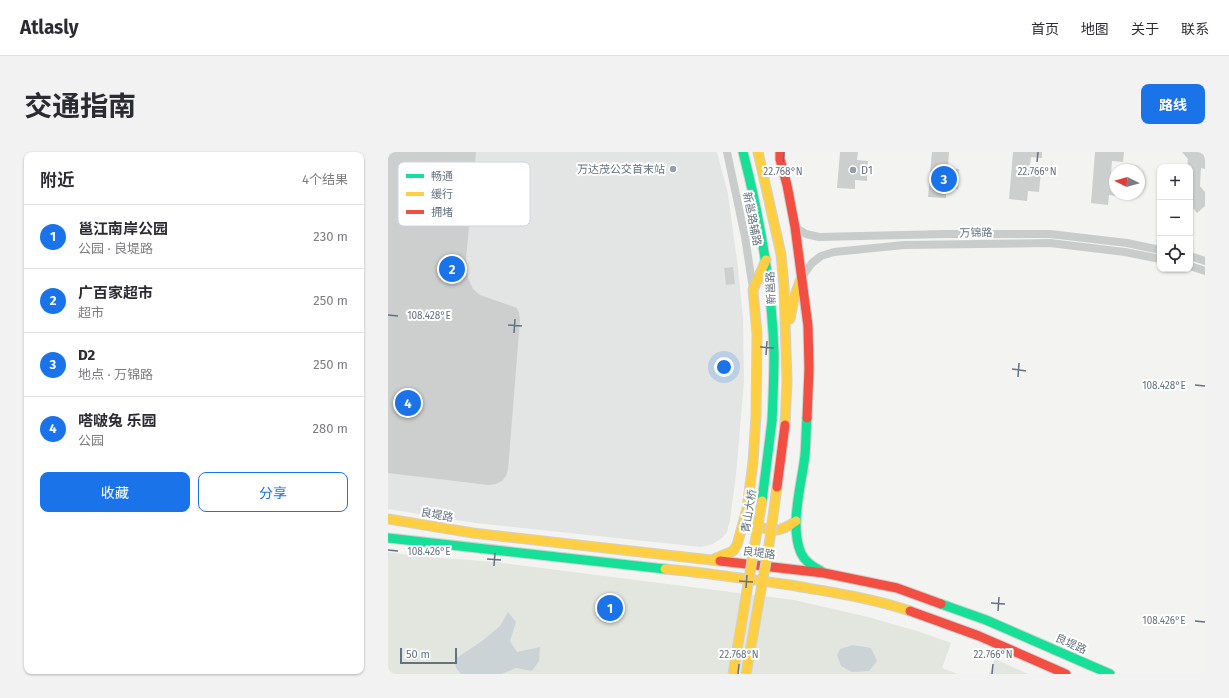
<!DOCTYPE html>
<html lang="zh">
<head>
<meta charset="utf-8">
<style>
	:root { --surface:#fff; --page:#f2f2f3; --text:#2b2b33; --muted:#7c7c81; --line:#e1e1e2; --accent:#1a73e8 }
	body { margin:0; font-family:"Fira Sans","Noto Sans SC",sans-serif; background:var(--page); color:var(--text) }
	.controls { position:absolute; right:12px; top:12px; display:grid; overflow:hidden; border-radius:8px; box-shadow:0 1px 3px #0004 }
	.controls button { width:36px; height:36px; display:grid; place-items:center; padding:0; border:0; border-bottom:1px solid var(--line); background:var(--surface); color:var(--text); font:20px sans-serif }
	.compass { position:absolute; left:721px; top:12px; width:36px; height:36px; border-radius:50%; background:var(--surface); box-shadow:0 1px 3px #0004; rotate:275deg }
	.scale { position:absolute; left:12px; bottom:10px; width:57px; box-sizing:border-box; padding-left:4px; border:2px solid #637282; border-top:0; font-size:11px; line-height:14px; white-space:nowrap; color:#637282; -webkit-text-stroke:3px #fff; paint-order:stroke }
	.you { position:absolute; left:336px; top:215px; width:14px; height:14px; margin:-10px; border:3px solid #fff; border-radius:50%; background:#1a73e8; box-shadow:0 0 0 6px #1a73e833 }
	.badge { display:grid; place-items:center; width:26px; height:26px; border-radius:50%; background:var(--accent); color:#fff; font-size:13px; font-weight:700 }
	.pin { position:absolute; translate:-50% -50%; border:2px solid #fff; box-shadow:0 1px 4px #0006 }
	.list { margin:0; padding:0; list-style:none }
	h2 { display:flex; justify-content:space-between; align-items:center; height:52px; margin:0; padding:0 16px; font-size:17px }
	h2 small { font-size:13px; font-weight:400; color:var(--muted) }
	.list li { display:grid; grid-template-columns:26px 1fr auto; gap:12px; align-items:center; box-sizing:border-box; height:64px; padding:0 16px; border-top:1px solid var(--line) }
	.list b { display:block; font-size:15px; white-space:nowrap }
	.list p { margin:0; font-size:13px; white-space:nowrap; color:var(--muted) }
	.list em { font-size:13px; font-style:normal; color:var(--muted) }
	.actions { display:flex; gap:8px; padding:12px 16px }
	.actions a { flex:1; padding:9px 0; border:1px solid var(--accent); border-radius:8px; text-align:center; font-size:14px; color:var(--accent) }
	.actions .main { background:var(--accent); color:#fff }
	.icon { flex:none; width:22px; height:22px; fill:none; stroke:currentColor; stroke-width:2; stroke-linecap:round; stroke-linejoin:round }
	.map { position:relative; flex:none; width:817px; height:522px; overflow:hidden; border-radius:8px }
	header { display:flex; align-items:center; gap:24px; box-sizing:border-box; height:56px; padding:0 20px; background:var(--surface); border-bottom:1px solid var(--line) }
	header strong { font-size:19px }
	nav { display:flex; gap:22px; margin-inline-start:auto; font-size:14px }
	.intro { display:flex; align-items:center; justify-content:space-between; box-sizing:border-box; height:96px; padding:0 24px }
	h1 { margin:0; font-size:28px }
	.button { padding:10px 18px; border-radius:8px; background:var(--accent); color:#fff; font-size:14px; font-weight:700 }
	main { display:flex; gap:24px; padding:0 24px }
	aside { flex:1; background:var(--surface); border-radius:8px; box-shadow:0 1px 3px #0004 }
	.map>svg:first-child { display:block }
</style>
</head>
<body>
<header>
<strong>Atlasly</strong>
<nav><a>首页</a><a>地图</a><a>关于</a><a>联系</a></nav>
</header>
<div class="intro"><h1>交通指南</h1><a class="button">路线</a></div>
<main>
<aside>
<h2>附近<small>4个结果</small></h2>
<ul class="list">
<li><span class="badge">1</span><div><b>邕江南岸公园</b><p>公园 · 良堤路</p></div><em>230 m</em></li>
<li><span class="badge">2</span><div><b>广百家超市</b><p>超市</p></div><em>250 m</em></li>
<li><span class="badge">3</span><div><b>D2</b><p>地点 · 万锦路</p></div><em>250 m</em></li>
<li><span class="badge">4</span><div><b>嗒啵兔 乐园</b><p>公园</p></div><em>280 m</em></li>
</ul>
<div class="actions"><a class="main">收藏</a><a>分享</a></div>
</aside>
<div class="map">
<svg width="817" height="522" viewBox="0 0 817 522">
	<rect width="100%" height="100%" fill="#f3f3f1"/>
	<path fill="#e3e5e4" d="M0,0H329L340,42L350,116L355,166L356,229L348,323L342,368L339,380L334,386L325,392L313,395L88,371L0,357Z"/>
	<g fill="#e2e6df">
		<path d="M0,400L27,404L107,410L406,448L480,465L529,479L563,491L554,516L570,522H0Z"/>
		<path d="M607,507L640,522H601Z"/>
	</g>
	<g fill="#cbd3d6">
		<path d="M120,460L128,470L122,489L129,500L152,495L151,509L144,519L128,516L114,522H73L68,516L67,507L94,489L112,474Z"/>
		<path d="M465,493L483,496L489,509L481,519L464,520L453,514L449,503L452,497Z"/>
	</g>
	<g fill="#cdcfcf">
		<path d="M0,0H88L78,107L80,126L85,137L92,143L129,156L131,161L132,168L120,318L118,324L114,329L108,332L100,333L0,321Z"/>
		<path d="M452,0H470L469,8L480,9L479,29L467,28V37L449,36Z"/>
		<path d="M544,0H561L560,16L571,17L570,37L558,36V46L540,45Z"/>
		<path d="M625,0H654V6L643,5L641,19L653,20L651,40L640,39L639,49L621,47Z"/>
		<path d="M707,0H736L735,10L724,9L723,23H727V44L721,43L720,53L703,51Z"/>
		<path d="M794,0H817V17L813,16L812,34L817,40V54L809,61L802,52V15H799L800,7Z"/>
		<path d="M345,115L347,132L338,133L336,116Z"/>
	</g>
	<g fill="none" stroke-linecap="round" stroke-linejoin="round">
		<defs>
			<g id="fast">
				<path d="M355,0C372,66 384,134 386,202C386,224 385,247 384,269"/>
				<path d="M419,266C418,278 418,290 417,303C414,331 401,374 413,401C417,410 425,415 433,419"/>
				<path d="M0,386L277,417"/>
				<path d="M553,452L598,468L722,522"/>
			</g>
			<g id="slow">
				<path d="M370,0L393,102L396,134L399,229L397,273"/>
				<path d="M402,167L406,146L413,127"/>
				<path d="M0,367L85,381L332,409"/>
				<path d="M364,368C379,382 392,381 408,369"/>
				<path d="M326,407L345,399L349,393L359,357L365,310L368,264L369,182L365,138L378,108"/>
				<path d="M277,417C319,421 361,427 402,433C442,440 484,446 522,459"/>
			</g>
			<g id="jam">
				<path d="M392,0V7L399,33L407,75L420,174L421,217L419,266"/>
				<path d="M332,409L436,421L509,436L553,452"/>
				<path d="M522,459L591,484L678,522"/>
			</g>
		</defs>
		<use href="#fast" stroke="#d0d1d1" stroke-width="11"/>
		<use href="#slow" stroke="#d0d1d1" stroke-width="11"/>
		<use href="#jam" stroke="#d0d1d1" stroke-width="11"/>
		<g stroke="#cacccc" stroke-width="8">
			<path d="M339,0L357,85L365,137"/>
			<path d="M407,75L418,82L431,85L557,82H662L739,91L772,98"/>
			<path d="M802,104L817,109"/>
			<path d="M802,114L817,119"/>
			<path d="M414,125L424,111L433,104L446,100L516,93L662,91L737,100L772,107"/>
		</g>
		<use href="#fast" stroke="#16e098" stroke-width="9"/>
		<use href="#slow" stroke="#ffcf43" stroke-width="9"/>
		<use href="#jam" stroke="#f24e42" stroke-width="9"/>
		<defs>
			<path id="fast-bridge" d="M374,349L384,269"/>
			<g id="slow-bridge">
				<path d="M345,522L374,349"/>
				<path d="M358,522L381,393L389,335"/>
			</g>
			<path id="jam-bridge" d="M389,335L397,273"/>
		</defs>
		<use href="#fast-bridge" stroke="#d0d1d1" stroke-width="11" stroke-linecap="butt"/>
		<use href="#slow-bridge" stroke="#d0d1d1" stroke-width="11" stroke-linecap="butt"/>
		<use href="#jam-bridge" stroke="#d0d1d1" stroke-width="11" stroke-linecap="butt"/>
		<use href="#fast-bridge" stroke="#16e098" stroke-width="9"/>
		<use href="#slow-bridge" stroke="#ffcf43" stroke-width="9"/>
		<use href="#jam-bridge" stroke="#f24e42" stroke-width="9"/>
	</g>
	<path fill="none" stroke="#637282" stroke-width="1.5" d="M395,10L396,0M649,10L650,0M0,163L10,164M120,173L134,174M126,181L127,167M372,195L386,196M378,203L379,189M624,217L638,219M630,225L631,211M807,233L817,234M0,398L10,399M99,407L113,408M106,414L107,401M351,429L365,430M358,436L359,423M603,451L617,452M610,459L611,445M807,469L817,470M350,522L351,512M604,522L605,512"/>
	<g fill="#959fa9" stroke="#fff" stroke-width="1.5">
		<circle cx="285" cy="17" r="4"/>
		<circle cx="465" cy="18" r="4"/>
	</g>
	<g text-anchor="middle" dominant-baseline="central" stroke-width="4" stroke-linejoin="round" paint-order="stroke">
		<g font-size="11" fill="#637282" stroke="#fff" text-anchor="end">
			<text x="277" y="17">万达茂公交首末站</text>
			<text x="473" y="18" text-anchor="start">D1</text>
		</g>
		<g font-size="11" fill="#637282" stroke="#fff">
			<text transform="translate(364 67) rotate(79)">新邕路辅路</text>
			<text transform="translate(588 81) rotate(-1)">万锦路</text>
			<text transform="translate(383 136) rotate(-93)">新邕路</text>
			<text transform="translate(361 359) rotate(-81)">青山大桥</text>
			<text transform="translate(49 363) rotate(10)">良堤路</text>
			<text transform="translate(371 401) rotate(7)">良堤路</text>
			<text transform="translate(683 492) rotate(24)">良堤路</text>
		</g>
	</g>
	<rect x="10" y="10" width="132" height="64" rx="6" fill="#fff" stroke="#d0d5da" stroke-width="1"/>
	<rect x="18" y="22" width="18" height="4" fill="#16e098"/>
	<rect x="18" y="40" width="18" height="4" fill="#ffcf43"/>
	<rect x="18" y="58" width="18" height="4" fill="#f24e42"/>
	<g font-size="11" fill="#637282">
		<text x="43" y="28">畅通</text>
		<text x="43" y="46">缓行</text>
		<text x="43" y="64">拥堵</text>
	</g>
	<g font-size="10" text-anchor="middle" fill="#637282" stroke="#fff" stroke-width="4" stroke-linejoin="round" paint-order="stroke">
		<text x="395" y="23">22.768°N</text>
		<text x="649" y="23">22.766°N</text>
		<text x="41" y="167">108.428°E</text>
		<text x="776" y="237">108.428°E</text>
		<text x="41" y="403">108.426°E</text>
		<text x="776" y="472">108.426°E</text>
		<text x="351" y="506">22.768°N</text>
		<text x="605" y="506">22.766°N</text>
	</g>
</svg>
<div class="controls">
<button>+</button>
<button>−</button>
<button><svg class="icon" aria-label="locate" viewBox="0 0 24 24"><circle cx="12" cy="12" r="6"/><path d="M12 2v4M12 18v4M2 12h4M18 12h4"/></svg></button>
</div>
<svg class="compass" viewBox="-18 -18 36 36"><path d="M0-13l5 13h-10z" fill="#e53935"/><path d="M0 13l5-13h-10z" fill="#7c7c81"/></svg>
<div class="scale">50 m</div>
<div class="you"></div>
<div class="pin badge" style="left:222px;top:456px">1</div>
<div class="pin badge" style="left:64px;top:117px">2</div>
<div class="pin badge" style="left:556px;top:27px">3</div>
<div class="pin badge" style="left:20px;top:251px">4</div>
</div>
</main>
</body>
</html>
